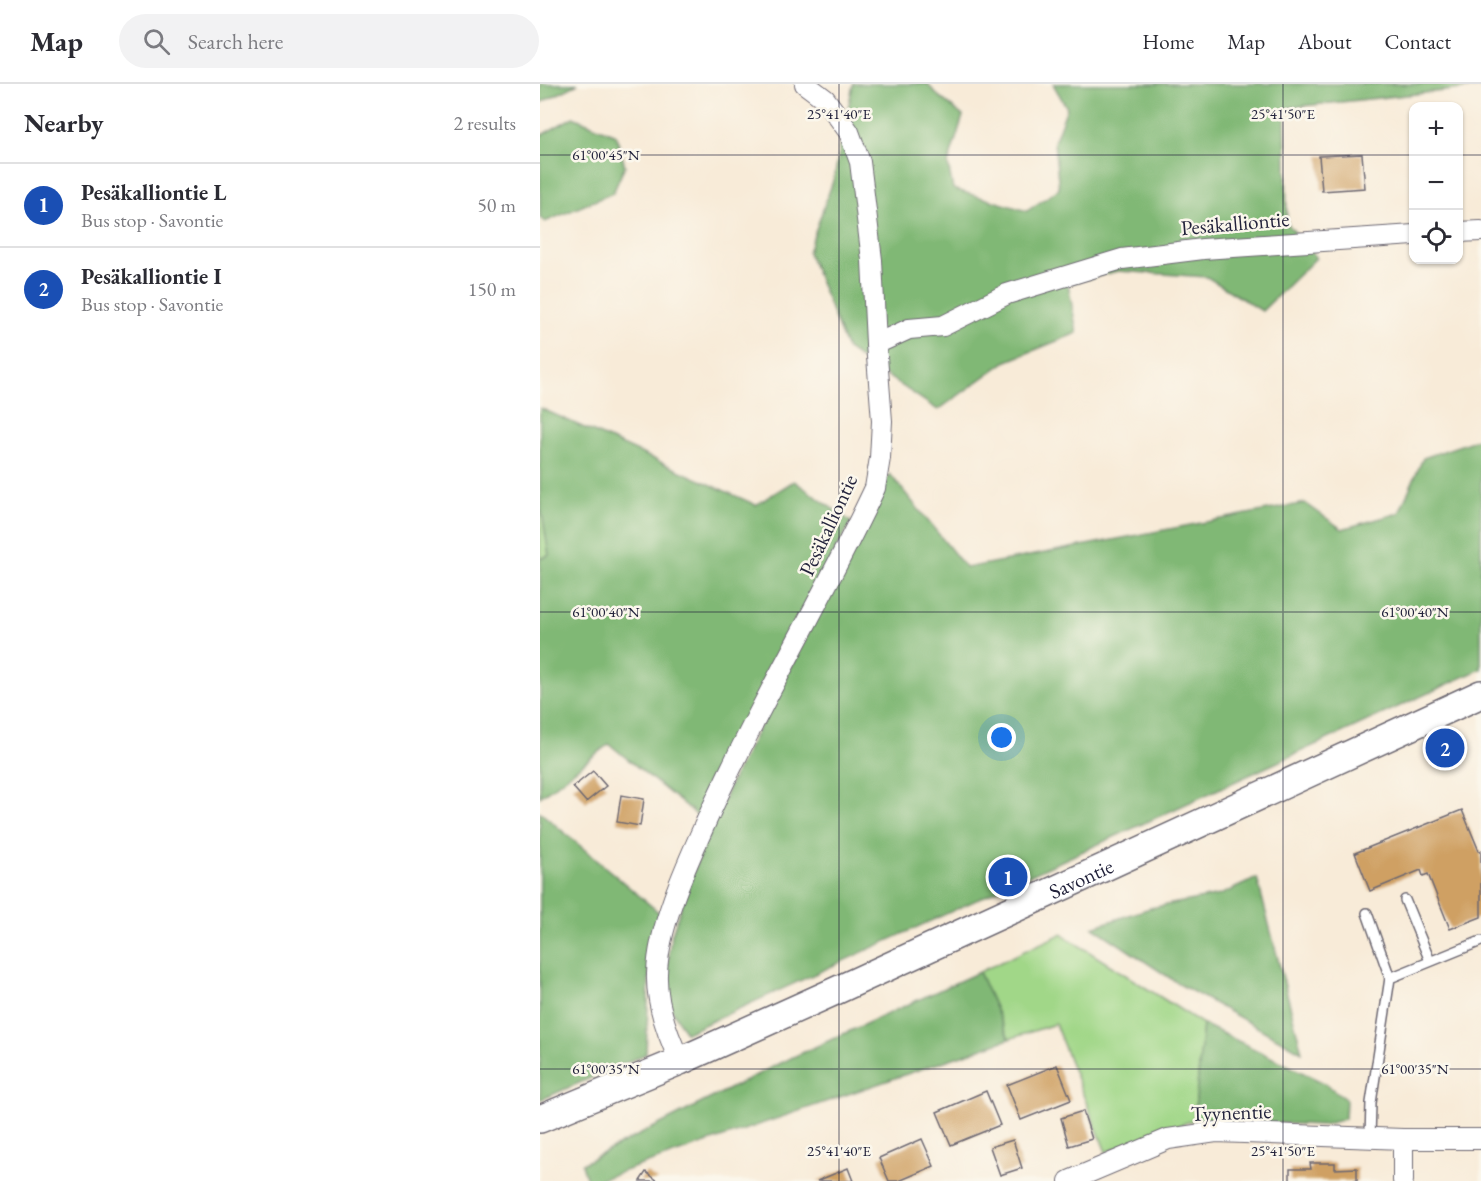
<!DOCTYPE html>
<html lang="en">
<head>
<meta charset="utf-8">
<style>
	:root { --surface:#fff; --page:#f2f2f3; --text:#2b2b33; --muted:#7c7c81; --line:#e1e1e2; --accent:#b5179e }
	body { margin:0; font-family:"EB Garamond",serif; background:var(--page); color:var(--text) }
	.controls { position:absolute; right:18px; top:18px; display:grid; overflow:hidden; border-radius:12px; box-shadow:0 2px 4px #0004 }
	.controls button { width:54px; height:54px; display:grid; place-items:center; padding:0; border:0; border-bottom:2px solid var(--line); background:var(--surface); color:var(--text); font:30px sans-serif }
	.you { position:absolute; left:462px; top:654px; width:21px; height:21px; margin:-15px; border:4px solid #fff; border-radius:50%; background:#1a73e8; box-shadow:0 0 0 9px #1a73e833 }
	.badge { display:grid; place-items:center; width:39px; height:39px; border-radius:50%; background:var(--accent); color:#fff; font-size:20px; font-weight:700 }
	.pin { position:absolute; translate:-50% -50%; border:3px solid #fff; box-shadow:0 2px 6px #0006 }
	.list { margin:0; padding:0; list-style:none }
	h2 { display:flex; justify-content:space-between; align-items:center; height:78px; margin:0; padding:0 24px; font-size:26px }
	h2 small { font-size:20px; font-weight:400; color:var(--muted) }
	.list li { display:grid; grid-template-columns:39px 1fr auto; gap:18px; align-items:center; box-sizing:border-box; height:84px; padding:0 24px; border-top:2px solid var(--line) }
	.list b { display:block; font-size:22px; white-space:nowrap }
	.list p { margin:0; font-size:20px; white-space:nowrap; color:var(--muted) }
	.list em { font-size:20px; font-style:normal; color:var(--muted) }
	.icon { flex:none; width:33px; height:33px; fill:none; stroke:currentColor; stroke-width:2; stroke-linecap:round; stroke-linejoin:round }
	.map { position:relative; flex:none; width:941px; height:1097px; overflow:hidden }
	header { display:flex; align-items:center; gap:36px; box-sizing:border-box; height:84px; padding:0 30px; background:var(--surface); border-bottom:2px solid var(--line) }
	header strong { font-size:28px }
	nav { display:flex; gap:33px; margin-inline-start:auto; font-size:21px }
	.search { width:420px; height:54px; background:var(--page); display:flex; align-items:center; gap:15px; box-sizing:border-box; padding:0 21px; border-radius:33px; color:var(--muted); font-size:22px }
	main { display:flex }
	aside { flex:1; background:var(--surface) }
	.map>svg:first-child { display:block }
</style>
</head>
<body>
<header>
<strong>Map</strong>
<div class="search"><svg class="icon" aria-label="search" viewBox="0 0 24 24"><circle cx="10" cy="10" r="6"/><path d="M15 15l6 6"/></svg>Search here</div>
<nav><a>Home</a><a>Map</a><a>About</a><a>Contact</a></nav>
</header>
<main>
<aside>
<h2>Nearby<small>2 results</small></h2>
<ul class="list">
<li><span class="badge" style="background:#1a4fb4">1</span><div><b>Pesäkalliontie L</b><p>Bus stop · Savontie</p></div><em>50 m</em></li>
<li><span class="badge" style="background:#1a4fb4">2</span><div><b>Pesäkalliontie I</b><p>Bus stop · Savontie</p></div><em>150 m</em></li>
</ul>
</aside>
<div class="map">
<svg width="941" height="1097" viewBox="0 0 941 1097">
	<rect width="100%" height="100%" fill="#fbf7ec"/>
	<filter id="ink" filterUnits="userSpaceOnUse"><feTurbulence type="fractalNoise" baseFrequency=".0167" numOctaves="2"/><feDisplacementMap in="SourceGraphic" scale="12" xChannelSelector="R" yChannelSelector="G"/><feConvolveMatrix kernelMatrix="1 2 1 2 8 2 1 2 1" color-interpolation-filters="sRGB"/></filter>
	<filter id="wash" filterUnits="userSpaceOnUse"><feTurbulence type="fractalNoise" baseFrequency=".008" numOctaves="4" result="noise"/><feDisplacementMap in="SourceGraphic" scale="24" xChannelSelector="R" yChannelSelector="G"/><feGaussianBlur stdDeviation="1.35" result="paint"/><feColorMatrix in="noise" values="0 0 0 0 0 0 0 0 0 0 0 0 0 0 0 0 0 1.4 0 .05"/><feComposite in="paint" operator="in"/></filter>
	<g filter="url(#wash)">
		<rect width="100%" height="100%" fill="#f8ebd8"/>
		<g fill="#a1d788" stroke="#627c62" stroke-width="1.5">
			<path d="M0,417L9,471L0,475Z"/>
			<path d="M521,850L663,940L654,1036L566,1068L515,940L469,955L439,888Z"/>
		</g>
		<g fill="#80b874" stroke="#516d58" stroke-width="1.5">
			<path d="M0,0H38L0,19Z"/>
			<path d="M313,0H388L395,9L423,32L408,80L413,105L487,127L519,105L514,58L527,24L513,0H941V3L745,24L747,139L776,174L722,227L667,193L578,187L528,200L537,249L465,278L398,326L307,265L268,168L294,94Z"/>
			<path d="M33,33L76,51L85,82L73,109L5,138L0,134V52Z"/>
			<path d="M0,324L216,421L254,397L311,438L227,595L158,732L69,660L0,713V475L9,471L0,417Z"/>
			<path d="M941,354V585L146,949L130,923L126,893L131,853L153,788L192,696L350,390L426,484L765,419L802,445L859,429L883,374Z"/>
			<path d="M0,728L122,831L110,870L106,970L0,1016Z"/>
			<path d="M717,794L762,968L639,900L553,843L610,824L680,811Z"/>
			<path d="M439,888L469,955L55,1097H47L42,1080L240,979Z"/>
			<path d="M663,940L784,999L806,1015L805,1035L783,1041L654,1036Z"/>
		</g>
		<g id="blocks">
			<g fill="#cfa064">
				<path d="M822,70L825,104L782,107L779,72Z"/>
				<path d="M53,687L66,702L46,718L33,703Z"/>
				<path d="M81,711L104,715L100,742L77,738Z"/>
				<path d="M922,726L939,767H941V833L910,845L888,790L883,792L881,786L830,807L815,769Z"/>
				<path d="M517,981L531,1016L481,1036L467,1001Z"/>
				<path d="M446,1007L460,1041L411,1061L397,1028Z"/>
				<path d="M543,1027L552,1055L529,1062L521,1034Z"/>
				<path d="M382,1055L394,1082L359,1097H349L339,1074Z"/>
				<path d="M473,1056L482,1084L460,1091L450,1063Z"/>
				<path d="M770,1079H795V1085L817,1084V1097H750V1085H771Z"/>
				<path d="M308,1084L313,1097H277Z"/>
				<path d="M106,1088L118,1097H100Z"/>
			</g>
		</g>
	</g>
	<g filter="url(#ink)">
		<use href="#blocks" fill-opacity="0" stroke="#6d6872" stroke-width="1.5"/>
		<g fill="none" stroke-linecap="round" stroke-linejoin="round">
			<defs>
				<g id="service">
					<path d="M865,816L890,877"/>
					<path d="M827,829L850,894"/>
					<path d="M830,1054L831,1019L850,894L941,857"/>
				</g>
				<g id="minor">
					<path d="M265,0L285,15L309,48L320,78L332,176L336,260"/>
					<path d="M918,148L941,147"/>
					<path d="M140,977C127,950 116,920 117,890C118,843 146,782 165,740C216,625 282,517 335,404L340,374L342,337L336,260L369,245L403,242L467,210L582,175L663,165L874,151"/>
					<path d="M529,1097L628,1055L676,1048L863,1055H941"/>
					<path d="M863,1097V1055"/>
				</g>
				<g id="secondary">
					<path id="s1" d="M0,1035L140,977L291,909L941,610"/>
				</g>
			</defs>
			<use href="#service" stroke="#6d6872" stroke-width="12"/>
			<use href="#minor" stroke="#6d6872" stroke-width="22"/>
			<use href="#secondary" stroke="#6d6872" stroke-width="30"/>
			<use href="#service" stroke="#fff" stroke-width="9"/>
			<use href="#minor" stroke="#fff" stroke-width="20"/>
			<use href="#secondary" stroke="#fff" stroke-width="27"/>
		</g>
	</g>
	<path fill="none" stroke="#22223b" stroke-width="1.5" stroke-opacity="0.45" d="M299,0V1097M743,0V1097M0,71H874M918,71H941M0,528H941M0,985H941"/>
	<g text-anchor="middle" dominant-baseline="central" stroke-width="5" stroke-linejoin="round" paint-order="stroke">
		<g font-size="21" fill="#22223b" stroke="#fbf7ec">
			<text transform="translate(695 139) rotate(-5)">Pesäkalliontie</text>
			<text transform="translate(288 441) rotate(-65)">Pesäkalliontie</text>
			<text stroke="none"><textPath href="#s1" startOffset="592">Savontie</textPath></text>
			<text transform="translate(691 1028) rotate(-2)">Tyynentie</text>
		</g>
	</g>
	<g font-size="15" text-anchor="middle" fill="#22223b" stroke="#fbf7ec" stroke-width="5" stroke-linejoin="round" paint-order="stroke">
		<text x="299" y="35">25°41'40"E</text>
		<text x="743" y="35">25°41'50"E</text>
		<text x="66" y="76">61°00'45"N</text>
		<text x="66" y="533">61°00'40"N</text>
		<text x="875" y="533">61°00'40"N</text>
		<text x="66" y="990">61°00'35"N</text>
		<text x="875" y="990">61°00'35"N</text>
		<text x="299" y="1072">25°41'40"E</text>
		<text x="743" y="1072">25°41'50"E</text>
	</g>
</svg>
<div class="controls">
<button>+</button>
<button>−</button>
<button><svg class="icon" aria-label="locate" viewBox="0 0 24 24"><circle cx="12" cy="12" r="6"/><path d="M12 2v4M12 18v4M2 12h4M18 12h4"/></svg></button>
</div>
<div class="you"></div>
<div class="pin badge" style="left:468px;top:793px;background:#1a4fb4">1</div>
<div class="pin badge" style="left:905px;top:664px;background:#1a4fb4">2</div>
</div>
</main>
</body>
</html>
